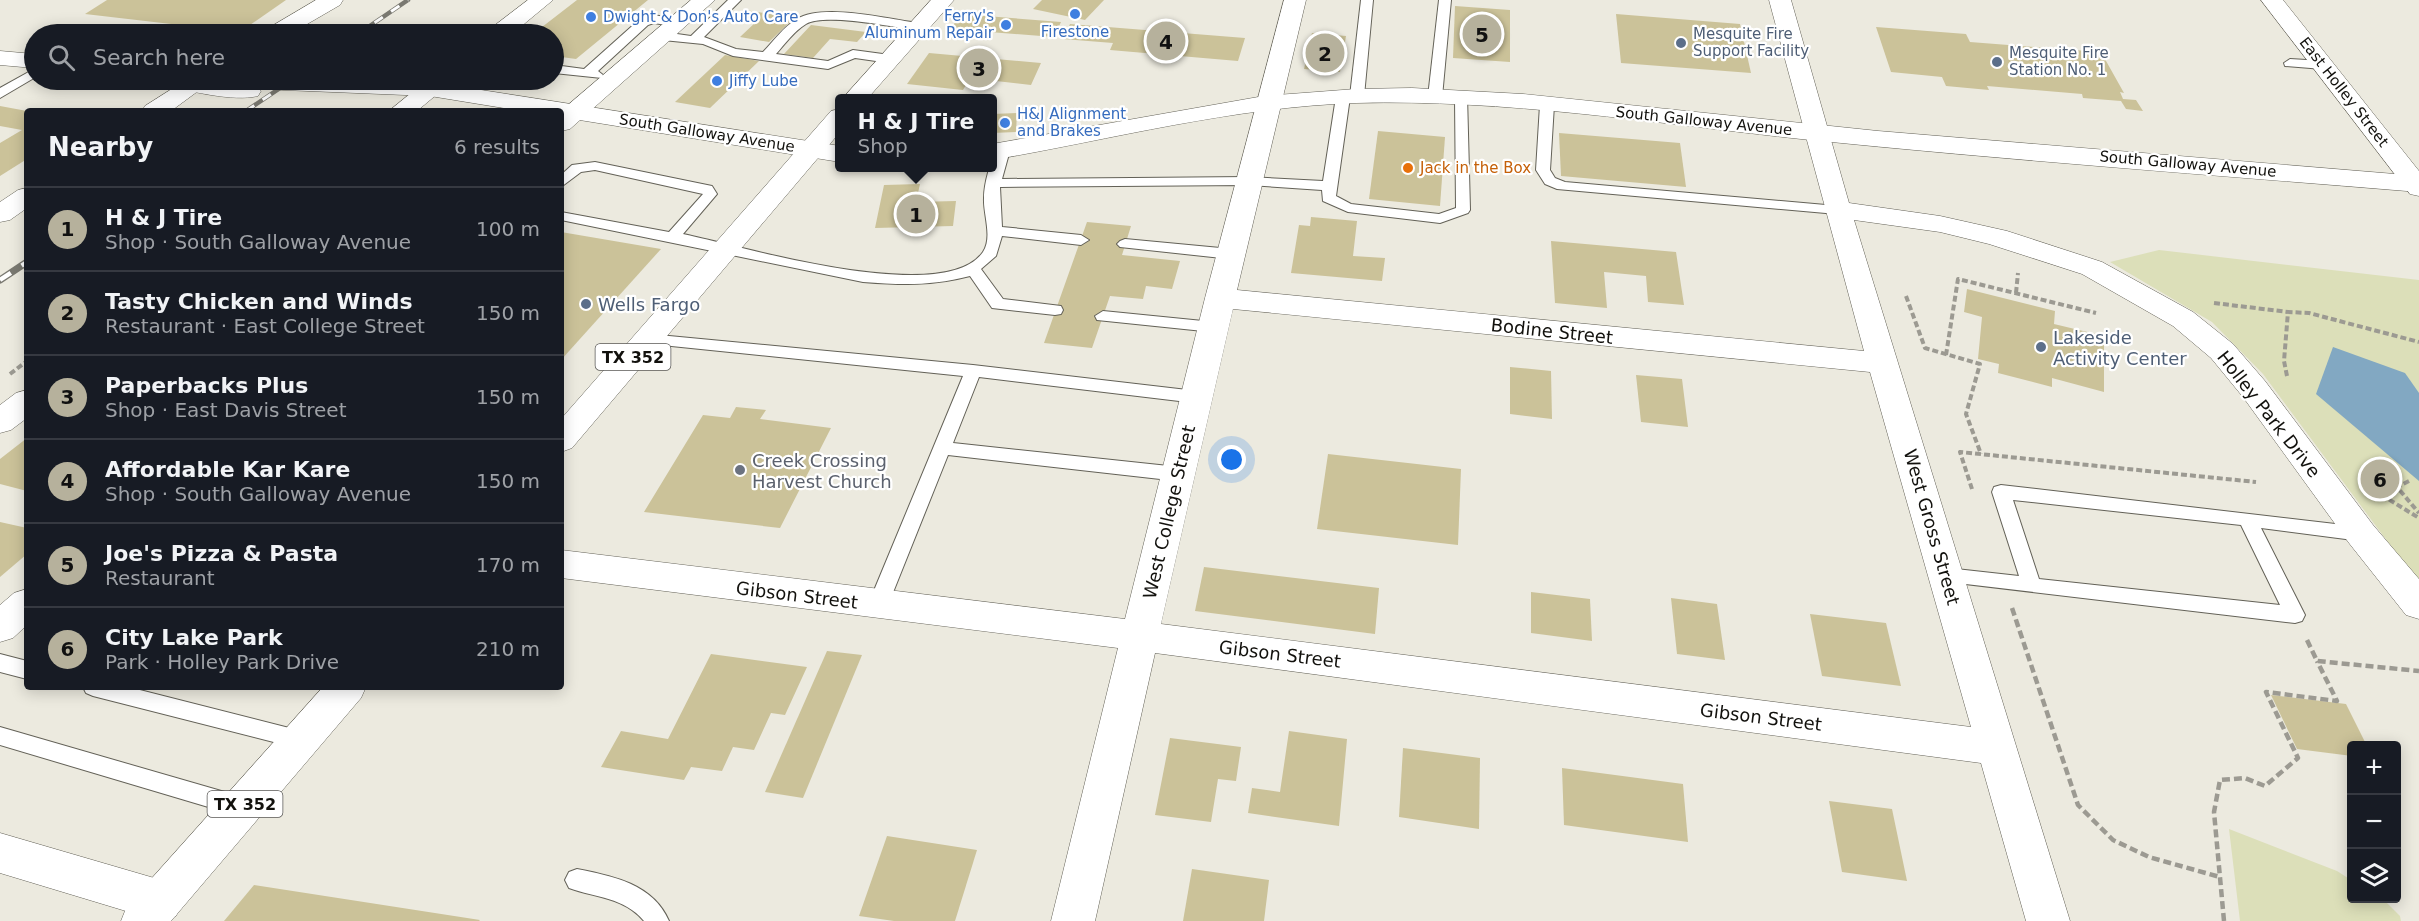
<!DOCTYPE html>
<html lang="en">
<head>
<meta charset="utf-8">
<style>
	:root { --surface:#171b24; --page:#242831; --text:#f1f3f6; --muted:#9ea1a6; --line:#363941; --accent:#b6b19c }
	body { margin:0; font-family:"DejaVu Sans",sans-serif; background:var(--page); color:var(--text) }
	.controls { position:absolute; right:18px; bottom:18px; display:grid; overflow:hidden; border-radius:6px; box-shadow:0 3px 15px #0003 }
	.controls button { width:54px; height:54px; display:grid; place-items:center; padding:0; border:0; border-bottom:2px solid var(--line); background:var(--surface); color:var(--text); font:30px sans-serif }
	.you { position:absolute; left:1232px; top:460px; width:21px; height:21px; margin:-15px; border:4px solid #fff; border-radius:50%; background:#1a73e8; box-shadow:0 0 0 9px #1a73e833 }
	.badge { display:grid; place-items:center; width:39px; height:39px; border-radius:50%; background:var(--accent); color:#111; font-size:20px; font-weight:700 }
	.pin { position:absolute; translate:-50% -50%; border:3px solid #fff; box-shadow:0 2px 6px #0006 }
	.popup { position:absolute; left:835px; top:94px; width:162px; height:78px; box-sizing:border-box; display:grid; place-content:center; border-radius:6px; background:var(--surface); filter:drop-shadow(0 2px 4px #0005); font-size:20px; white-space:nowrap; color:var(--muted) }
	.popup b { font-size:22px; color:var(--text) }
	.popup::after { content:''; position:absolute; left:50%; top:100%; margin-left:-12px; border:12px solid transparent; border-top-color:var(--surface) }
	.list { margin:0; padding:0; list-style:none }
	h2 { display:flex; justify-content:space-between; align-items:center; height:78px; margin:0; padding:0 24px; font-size:26px }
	h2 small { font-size:20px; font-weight:400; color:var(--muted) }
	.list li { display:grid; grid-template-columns:39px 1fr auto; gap:18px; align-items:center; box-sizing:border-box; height:84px; padding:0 24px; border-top:2px solid var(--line) }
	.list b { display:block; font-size:22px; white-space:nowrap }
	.list p { margin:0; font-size:20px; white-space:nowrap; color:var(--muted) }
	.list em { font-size:20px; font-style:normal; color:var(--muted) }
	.icon { flex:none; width:33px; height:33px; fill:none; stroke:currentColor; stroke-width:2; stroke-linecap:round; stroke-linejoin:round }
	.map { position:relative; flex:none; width:2419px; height:921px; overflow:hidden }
	.search { position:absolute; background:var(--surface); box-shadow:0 3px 15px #0003; left:24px; top:24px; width:540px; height:66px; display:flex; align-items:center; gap:15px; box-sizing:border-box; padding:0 21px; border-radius:33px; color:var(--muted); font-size:22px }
	.panel { position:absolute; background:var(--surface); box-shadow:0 3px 15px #0003; left:24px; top:108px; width:540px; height:582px; border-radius:6px }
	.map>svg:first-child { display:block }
</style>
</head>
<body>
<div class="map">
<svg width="2419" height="921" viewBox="0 0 2419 921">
	<rect width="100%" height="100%" fill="#eceadf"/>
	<g fill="#dcdfb9">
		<path d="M2159,250L2419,280V584L2263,374L2212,322L2110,262Z"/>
		<path d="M2229,829L2337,871L2351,880L2352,898L2383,899L2400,916L2401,921H2240Z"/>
	</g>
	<path fill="#82a8c2" d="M2333,347L2405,373L2419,393V481L2316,394Z"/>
	<g fill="#cbc299">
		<path d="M107,0H286L240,32L85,14Z"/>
		<path d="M577,0H648L576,59L554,56V34H533Z"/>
		<path d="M1042,0H1104L1085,20L1033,9Z"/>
		<path d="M1455,6L1510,10V62L1453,58Z"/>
		<path d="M745,10L794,18L769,42L740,37L758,20L737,17Z"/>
		<path d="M960,14L1061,22L1054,37L951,29Z"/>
		<path d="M1616,14L1740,24L1751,73L1621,63Z"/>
		<path d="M1070,24L1245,38L1238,61L1110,50L1113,43L1063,39Z"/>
		<path d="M811,25L866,32L857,42L830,39L813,58L784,54Z"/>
		<path d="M1876,27L1966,34L1970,42L2101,52L2124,93L2120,92L2123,99L2136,100L2143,111L2126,109L2121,101L2083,98L2082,94L1987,86L1989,90L1946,86L1942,77L1891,72Z"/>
		<path d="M1312,33L1346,36L1340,72L1304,69Z"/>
		<path d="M929,53L1041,63L1031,85L970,78L963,90L907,84Z"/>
		<path d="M725,55L759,61L710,108L675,102Z"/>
		<path d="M0,106L27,111V159L0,176V143L22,130L0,126Z"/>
		<path d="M1017,113L1016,132L992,133V114Z"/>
		<path d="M1378,131L1445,137L1440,206L1369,199Z"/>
		<path d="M1559,133L1680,143L1686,187L1561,176Z"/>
		<path d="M920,184L916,202L956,201L953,226L875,228L884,185Z"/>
		<path d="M1311,217L1357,221L1353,256L1385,258L1382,281L1291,273L1299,225L1310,226Z"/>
		<path d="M1087,222L1131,226L1122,255L1180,261L1172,289L1146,286L1143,299L1110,296L1092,348L1044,343Z"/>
		<path d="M561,232L661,249L561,360Z"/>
		<path d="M1551,241L1676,252L1684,305L1648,302L1646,276L1604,272L1607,308L1555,303Z"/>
		<path d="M1967,289L2055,311L2054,324L2104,336V392L2052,378V387L1998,373L1999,364L1978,359L1982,317L1964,312Z"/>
		<path d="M1510,367L1551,371L1552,419L1510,414Z"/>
		<path d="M1636,375L1682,379L1688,427L1641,422Z"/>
		<path d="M736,407L766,410L760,419L831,428L780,528L644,512L703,415L730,418Z"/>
		<path d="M27,438V491L0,484V459Z"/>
		<path d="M1328,454L1461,469L1458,545L1317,529Z"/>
		<path d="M0,522L27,528V554L0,577Z"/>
		<path d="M1204,567L1379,588L1375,634L1195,611Z"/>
		<path d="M1531,592L1590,599L1592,641L1531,633Z"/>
		<path d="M1671,598L1717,604L1725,660L1677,654Z"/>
		<path d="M1810,614L1886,623L1901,686L1822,676Z"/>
		<path d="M827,651L862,655L803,798L765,792Z"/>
		<path d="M711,654L807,667L785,715L771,713L754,750L733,747L722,771L691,767L684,780L601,767L621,731L668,739Z"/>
		<path d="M2271,695L2346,704L2367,746H2352V756L2297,749Z"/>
		<path d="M1289,731L1347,739L1339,826L1248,813L1252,788L1280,792Z"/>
		<path d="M1170,738L1241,747L1236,781L1218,779L1211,822L1155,815Z"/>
		<path d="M1403,748L1480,758L1479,829L1399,817Z"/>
		<path d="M1562,768L1683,784L1688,842L1564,825Z"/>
		<path d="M1829,801L1892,809L1907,881L1842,872Z"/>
		<path d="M887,836L977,850L955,921H894L859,916Z"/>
		<path d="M1192,869L1269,880L1264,921H1183Z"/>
		<path d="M254,885L480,920L479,921H224Z"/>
	</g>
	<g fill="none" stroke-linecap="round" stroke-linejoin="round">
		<defs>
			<g id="lane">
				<path d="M728,0H741L704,37L736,49L763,52C774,41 783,27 797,19C823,3 888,19 918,23L924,27L918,31C894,27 825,13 806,24C794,31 785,44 776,54L828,61L853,50L890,55L896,59L890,63L855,58L828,69L733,56L703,44L663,40L657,36L663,32L691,36Z"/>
				<path d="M1361,0H1373L1364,96L1357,100L1350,96Z"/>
				<path d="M1439,0H1451L1442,97L1435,101L1428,97Z"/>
				<path d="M653,15L678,19L684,23L678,27L654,23L648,25L598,71L603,75L602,78L554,73V65L584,69L640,19Z"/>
				<path d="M2290,59L2323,61L2329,65L2323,69L2285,66L2284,63Z"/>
				<path d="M34,69V78L0,98V88Z"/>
				<path d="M1343,93L1350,97L1336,196L1351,204L1439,214L1456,208L1455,98L1462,94L1467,95L1470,210L1468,213L1440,223L1348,212L1323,201L1322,190L1249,185L1000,187L1002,227L1081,235L1089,240L1081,245L1002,236L996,256L981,269L1003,299L1061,306L1063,310L1061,314L1055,315L992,308L970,276C932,286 902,285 863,282L561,220V212L669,232L703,194L595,170L581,172L561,187V175L572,165L595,162L712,186L717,194L683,234C742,246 944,308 983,252C993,237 983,214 984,198C984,183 991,159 998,147H1008L1010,150L1002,179L1249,177L1323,181L1336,97Z"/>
				<path d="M1547,101L1554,105L1550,170L1555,178L1565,182L1837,206L1844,210L1837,214L1557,189L1545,184L1536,170L1540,105Z"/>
				<path d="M1125,239L1231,249L1239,254L1231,259L1120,247L1117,244L1120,241Z"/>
				<path d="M1103,311L1213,322L1221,327L1213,332L1097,320L1095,316Z"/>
				<path d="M648,334L973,365L1196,391L1205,397L1196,403L979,377L953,443L1178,467L1184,469L1187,474L1184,479L1178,481L948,455L888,605L885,611L878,613L871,611L868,605L963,376L642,343L640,339Z"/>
				<path d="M2001,485L2361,527L2368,529L2370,534L2368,539L2361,541L2261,528L2305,615L2302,621L2295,623L1940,581L1937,576L1940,571L1947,568L2019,576L1992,492L1994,487ZM2013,500L2241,525L2280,605L2039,579Z"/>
				<path d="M0,654L27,661V679L0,672Z"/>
				<path d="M83,687H128L301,731L309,733L312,740L309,747L301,749L93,696L86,693Z"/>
				<path d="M0,727L242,797L250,800L253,807L250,814L242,817L0,745Z"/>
				<path d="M577,869C613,876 653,884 669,921H644C624,897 596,898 569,888L565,880L569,872Z"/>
			</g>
			<g id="street">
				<path d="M316,0H343L340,5L290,34H264L267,29Z"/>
				<path d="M528,0H553L512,34H487L490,29Z"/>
				<path d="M1284,0H1306L1237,290L1864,351L1769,0H1791L1849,203L1940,216L2007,231L2102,262L2193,312L2233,344L2265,381L2373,525L2419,579V619L2406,615L2349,543L2243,397L2211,358L2173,326L2082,274L1989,244L1940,232L1854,220L2070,921H2026L1981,763L1155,653L1095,921H1051L1118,648L561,578V550L1125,619L1205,298ZM1233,309L1870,372L1971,727L1161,624Z"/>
				<path d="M2261,0H2283L2419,171V196L2410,194Z"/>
				<path d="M186,80H213L171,111H142L145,106Z"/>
				<path d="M427,80H454L417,111H389Z"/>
				<path d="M27,188V208L10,220L0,222V202L18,190Z"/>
				<path d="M27,390V418L11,430L0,433V405L16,393Z"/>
				<path d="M0,833L161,880L176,886L183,901L176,916L159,921L0,873Z"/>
			</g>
			<g id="secondary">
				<path d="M0,51L34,54V68L0,65Z"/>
				<path d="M160,80L430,82L840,146V162L561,117V111H522L430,96L259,89L261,91L258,96C233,102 189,91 164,85Z"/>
				<path d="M1412,88L1523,94L1878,131L2419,176V192C2213,175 2007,160 1801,139C1653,123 1505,99 1356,103C1233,107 1113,139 992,160V144L1264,96L1356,89Z"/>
			</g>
			<g id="primary">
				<path d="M691,0H715L570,129L561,131V111Z"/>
				<path d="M931,0H954L868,98H843Z"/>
				<path d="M840,109V132L572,448L561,452V419L831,111Z"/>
				<path d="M27,589V625L13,638L0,642V605L14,593Z"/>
				<path d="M323,687H366L361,698L171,921H121L127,906Z"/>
			</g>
		</defs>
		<use href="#lane" stroke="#636157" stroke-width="2"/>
		<use href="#street" stroke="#636157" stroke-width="1"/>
		<use href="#secondary" stroke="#636157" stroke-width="1"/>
		<use href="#primary" stroke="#636157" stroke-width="1"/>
		<g stroke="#9c9a92" stroke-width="4" stroke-dasharray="6 3" stroke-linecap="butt">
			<path d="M2016,293L2018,273"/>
			<path d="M1906,296L1925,348L1980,364L1966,414L1981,454"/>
			<path d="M2214,303L2288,312"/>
			<path d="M1946,355L1958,279L2096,313"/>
			<path d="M10,374L27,361"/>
			<path d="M2287,376L2284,361L2288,312L2309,313L2419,342"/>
			<path d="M2409,481L2397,487L2419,513"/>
			<path d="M2368,483L2380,494L2419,518"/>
			<path d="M1972,489L1960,452L2256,482"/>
		</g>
		<g stroke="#9c9a92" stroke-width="4.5" stroke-dasharray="8 4" stroke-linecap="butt">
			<path d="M2012,608L2078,805L2113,840L2149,857L2220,877"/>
			<path d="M2307,640L2317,661L2419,671"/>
			<path d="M2224,921L2214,812L2220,780L2245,778L2265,786L2298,758L2266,692L2337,701L2317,661"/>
		</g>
		<use href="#lane" fill="#fff" fill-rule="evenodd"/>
		<use href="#street" fill="#fff" fill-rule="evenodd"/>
		<use href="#secondary" fill="#fff" fill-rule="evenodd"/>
		<use href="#primary" fill="#fff" fill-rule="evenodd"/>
		<defs>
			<g id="rail-far1">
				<path d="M358,34L408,0"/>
				<path d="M246,111L292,80"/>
			</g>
			<path id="rail" d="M0,280L27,262"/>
		</defs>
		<use href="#rail-far1" stroke="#7a7971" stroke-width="4.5"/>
		<use href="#rail" stroke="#7a7971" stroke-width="7"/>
		<use href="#rail-far1" stroke="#fff" stroke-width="3" stroke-dasharray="10" stroke-linecap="butt"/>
		<use href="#rail" stroke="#fff" stroke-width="4.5" stroke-dasharray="13" stroke-linecap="butt"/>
	</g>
	<g fill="#3f7fe0" stroke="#fff" stroke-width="2">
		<circle cx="1075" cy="14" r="6"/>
		<circle cx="591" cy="17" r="6"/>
		<circle cx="1006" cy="25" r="6"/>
		<circle cx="717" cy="81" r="6"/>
		<circle cx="1005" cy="123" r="6"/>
	</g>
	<g fill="#5c6f8a" stroke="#fff" stroke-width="2">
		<circle cx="1681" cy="43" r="6"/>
		<circle cx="1997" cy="62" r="6"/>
		<circle cx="586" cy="304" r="6"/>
		<circle cx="2041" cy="347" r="6"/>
	</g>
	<circle fill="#e8710a" stroke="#fff" stroke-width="2" cx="1408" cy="168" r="6"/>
	<circle fill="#6b7280" stroke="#fff" stroke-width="2" cx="740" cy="470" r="6"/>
	<g text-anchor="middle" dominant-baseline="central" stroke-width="4.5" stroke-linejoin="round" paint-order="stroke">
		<g font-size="15" fill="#366cbe" stroke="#fff" text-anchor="start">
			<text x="994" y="16" text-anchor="end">Ferry's<tspan x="994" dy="17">Aluminum Repair</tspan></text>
			<text x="603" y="17">Dwight &amp; Don's Auto Care</text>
			<text x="1075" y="32" text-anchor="middle">Firestone</text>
			<text x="729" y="81">Jiffy Lube</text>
			<text x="1017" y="114">H&amp;J Alignment<tspan x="1017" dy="17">and Brakes</tspan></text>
		</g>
		<g font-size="15" fill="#4e5e75" stroke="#fff" text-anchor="start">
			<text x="1693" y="34">Mesquite Fire<tspan x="1693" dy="17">Support Facility</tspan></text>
			<text x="2009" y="53">Mesquite Fire<tspan x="2009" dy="17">Station No. 1</tspan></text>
		</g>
		<g font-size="15" fill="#12110d" stroke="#fff">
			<text transform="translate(2344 92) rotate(52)">East Holley Street</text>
			<text transform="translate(1704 121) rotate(6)">South Galloway Avenue</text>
			<text transform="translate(707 133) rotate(9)">South Galloway Avenue</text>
			<text transform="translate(2188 164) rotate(5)">South Galloway Avenue</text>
		</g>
		<g font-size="15" fill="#c56008" stroke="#fff" text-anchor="start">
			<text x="1420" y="168">Jack in the Box</text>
		</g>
		<g fill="#fff" stroke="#595856" stroke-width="1.5">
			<rect x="595.5" y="344" width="75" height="26" rx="4.5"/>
			<rect x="207.5" y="791" width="75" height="26" rx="4.5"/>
		</g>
		<g font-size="16" font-weight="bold" fill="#12110d">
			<text x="633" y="357">TX 352</text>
			<text x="245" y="804">TX 352</text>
		</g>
		<g font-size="18" fill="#4e5e75" stroke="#fff" text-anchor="start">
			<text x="598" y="304">Wells Fargo</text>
			<text x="2053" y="337">Lakeside<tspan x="2053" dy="21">Activity Center</tspan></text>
		</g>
		<g font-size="18" fill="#12110d" stroke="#fff">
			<text transform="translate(1552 331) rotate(6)">Bodine Street</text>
			<text transform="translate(2269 414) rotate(52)">Holley Park Drive</text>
			<text transform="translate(1169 512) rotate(-77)">West College Street</text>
			<text transform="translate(1932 527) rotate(74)">West Gross Street</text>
			<text transform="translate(797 595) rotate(7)">Gibson Street</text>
			<text transform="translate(1280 654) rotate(7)">Gibson Street</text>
			<text transform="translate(1761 717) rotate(7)">Gibson Street</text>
		</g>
		<g font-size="18" fill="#5b616d" stroke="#fff" text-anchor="start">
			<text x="752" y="460">Creek Crossing<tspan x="752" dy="21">Harvest Church</tspan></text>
		</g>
	</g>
</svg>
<div class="controls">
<button>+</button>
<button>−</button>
<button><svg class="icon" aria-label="layers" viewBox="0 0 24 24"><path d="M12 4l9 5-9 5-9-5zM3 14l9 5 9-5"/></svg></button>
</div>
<div class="you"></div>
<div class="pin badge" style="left:916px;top:214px">1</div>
<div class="popup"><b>H &amp; J Tire</b>Shop</div>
<div class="pin badge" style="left:1325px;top:53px">2</div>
<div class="pin badge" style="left:979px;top:68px">3</div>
<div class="pin badge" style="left:1166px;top:41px">4</div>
<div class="pin badge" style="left:1482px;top:34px">5</div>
<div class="pin badge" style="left:2380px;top:479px">6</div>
<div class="search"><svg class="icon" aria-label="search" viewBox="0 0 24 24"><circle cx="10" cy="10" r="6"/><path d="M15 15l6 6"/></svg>Search here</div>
<section class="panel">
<h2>Nearby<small>6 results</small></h2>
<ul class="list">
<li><span class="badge">1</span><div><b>H &amp; J Tire</b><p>Shop · South Galloway Avenue</p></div><em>100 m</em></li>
<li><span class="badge">2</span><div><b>Tasty Chicken and Winds</b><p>Restaurant · East College Street</p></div><em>150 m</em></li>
<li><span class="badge">3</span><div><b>Paperbacks Plus</b><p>Shop · East Davis Street</p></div><em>150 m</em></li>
<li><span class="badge">4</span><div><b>Affordable Kar Kare</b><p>Shop · South Galloway Avenue</p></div><em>150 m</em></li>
<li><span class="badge">5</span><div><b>Joe's Pizza &amp; Pasta</b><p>Restaurant</p></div><em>170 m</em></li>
<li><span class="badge">6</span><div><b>City Lake Park</b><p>Park · Holley Park Drive</p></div><em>210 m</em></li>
</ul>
</section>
</div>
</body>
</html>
